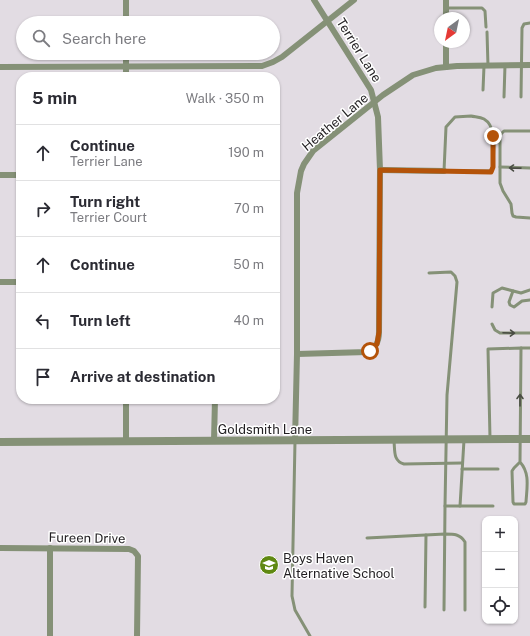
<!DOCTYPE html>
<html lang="en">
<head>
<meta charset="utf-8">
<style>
	:root { --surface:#fff; --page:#f2f2f3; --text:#2b2b33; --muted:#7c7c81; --line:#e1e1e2 }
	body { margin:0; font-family:"Public Sans",sans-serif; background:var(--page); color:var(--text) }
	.controls { position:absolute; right:12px; bottom:12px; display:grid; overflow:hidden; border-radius:8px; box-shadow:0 1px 3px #0004 }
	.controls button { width:36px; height:36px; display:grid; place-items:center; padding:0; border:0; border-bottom:1px solid var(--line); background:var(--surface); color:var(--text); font:20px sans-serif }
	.compass { position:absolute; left:434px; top:12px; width:36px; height:36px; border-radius:50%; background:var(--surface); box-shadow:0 1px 3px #0004; rotate:213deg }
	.stop { position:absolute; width:12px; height:12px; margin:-9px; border:3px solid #b45309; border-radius:50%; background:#fff }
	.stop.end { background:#b45309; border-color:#fff; box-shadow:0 1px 4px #0008 }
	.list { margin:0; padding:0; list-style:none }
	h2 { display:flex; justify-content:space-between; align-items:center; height:52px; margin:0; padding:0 16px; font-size:17px }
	h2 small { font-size:13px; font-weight:400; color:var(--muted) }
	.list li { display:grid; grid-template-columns:26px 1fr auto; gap:12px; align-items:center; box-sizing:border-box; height:56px; padding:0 16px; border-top:1px solid var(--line) }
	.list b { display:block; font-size:15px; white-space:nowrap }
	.list p { margin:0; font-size:13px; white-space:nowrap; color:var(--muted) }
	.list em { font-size:13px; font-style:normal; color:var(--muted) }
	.icon { flex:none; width:22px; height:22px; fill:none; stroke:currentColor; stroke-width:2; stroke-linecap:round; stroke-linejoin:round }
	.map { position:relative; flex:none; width:530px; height:636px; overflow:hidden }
	.search { position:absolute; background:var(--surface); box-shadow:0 1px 3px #0004; left:16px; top:16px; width:264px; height:44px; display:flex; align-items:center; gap:10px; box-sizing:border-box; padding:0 14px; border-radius:22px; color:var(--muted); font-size:15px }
	.panel { position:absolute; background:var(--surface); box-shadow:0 1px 3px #0004; left:16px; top:72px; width:264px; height:332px; border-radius:16px }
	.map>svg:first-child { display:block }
</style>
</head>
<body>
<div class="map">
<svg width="530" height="636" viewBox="0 0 530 636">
	<rect width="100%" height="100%" fill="#e2dce3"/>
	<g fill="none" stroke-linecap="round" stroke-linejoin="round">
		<g stroke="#859177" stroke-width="3">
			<path d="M446,8H482L485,11L486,27"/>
			<path d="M487,32L488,66"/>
			<path d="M483,90L484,66"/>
			<path d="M504,97L505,65"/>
			<path d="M521,97L522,28L524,24L530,23"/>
			<path d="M471,116C475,117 480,117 484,119C498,127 493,153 493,167L491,171H444L446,127L455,117Z"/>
			<path d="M530,131H504L501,134L500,138V183L503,191L511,204L512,213L513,216L516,217L530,218"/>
			<path d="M500,167L530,168"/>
			<path d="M429,273L451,272L455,276L457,282L447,395L445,506H460"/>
			<path d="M513,291L509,302L510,305L514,307L522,301L530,300"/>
			<path d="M492,307L493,293L502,288L521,293L530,290"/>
			<path d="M492,324L495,330L500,333H530"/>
			<path d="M521,348H530"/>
			<path d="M490,438L488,349L521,348L520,462C530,473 527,487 526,502L525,504H514L513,502L512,471L514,468L520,462"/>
			<path d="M464,440L460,506H493"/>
			<path d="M295,441L292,596L295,610L310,636"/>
			<path d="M394,441C395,451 393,461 404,464L462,463"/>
			<path d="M462,469H498"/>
			<path d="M367,538L445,534C454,534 460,534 465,542V610"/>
			<path d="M425,607L426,535"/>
			<path d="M444,610L445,506"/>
		</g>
		<g stroke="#859177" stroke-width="6">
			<path d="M126,0V23"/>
			<path d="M446,18V0"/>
			<path d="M446,42V67"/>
			<path d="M126,53V77"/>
			<path d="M0,67L262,66L273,62L282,57L354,0"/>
			<path d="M380,170L444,171"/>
			<path d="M0,175H17"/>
			<path d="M0,282H18"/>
			<path d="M297,354L367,352C376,348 379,342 379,332L380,170L378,117L371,90L314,0"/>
			<path d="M126,441V399"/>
			<path d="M214,441L215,399"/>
			<path d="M295,441L297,354V193L301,171L304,164L313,151L383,95L413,75L436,68L457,66L530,65"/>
			<path d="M0,548L129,549L134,551L138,556L137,636"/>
			<path d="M50,636V548"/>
		</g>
		<path stroke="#859177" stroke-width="8" d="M0,442L530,439"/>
	</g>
	<defs><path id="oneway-shaft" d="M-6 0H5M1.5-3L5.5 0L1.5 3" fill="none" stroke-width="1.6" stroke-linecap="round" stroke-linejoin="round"/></defs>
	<g stroke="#494c43">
		<use href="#oneway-shaft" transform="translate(515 168) rotate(-179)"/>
		<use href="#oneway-shaft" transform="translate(509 333) rotate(2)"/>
		<use href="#oneway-shaft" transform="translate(520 400) rotate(-90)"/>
	</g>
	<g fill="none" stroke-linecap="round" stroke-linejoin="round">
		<path stroke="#b45309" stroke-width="5" d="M370,351L377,344L379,332L380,170L491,172L493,167V136"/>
	</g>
	<defs>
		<symbol id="school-disc" viewBox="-11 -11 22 22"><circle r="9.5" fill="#5f8812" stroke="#fff"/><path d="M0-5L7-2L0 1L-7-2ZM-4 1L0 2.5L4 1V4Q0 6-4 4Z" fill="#fff"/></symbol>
	</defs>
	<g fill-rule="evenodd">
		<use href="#school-disc" x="258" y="554" width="22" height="22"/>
	</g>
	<g text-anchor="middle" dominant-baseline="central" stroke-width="3" stroke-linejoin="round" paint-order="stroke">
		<g font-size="13" fill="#211e21" stroke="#fff">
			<text transform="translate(359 50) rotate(58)">Terrier Lane</text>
			<text transform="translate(335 122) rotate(-40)">Heather Lane</text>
			<text x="265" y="429">Goldsmith Lane</text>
			<text transform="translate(87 538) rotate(1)">Fureen Drive</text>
		</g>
		<g font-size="13" fill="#211e21" stroke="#fff" text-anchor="start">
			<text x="283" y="558">Boys Haven<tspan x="283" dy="15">Alternative School</tspan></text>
		</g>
	</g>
</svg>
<div class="controls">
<button>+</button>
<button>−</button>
<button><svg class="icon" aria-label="locate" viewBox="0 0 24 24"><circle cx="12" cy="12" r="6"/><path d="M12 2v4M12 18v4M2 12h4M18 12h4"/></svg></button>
</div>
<svg class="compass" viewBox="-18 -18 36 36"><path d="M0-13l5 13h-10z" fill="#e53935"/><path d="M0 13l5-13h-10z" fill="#7c7c81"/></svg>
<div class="stop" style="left:370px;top:351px"></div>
<div class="stop end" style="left:493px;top:136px"></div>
<div class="search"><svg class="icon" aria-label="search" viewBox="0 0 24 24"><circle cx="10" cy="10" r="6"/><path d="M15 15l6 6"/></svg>Search here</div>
<section class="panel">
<h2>5 min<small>Walk · 350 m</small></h2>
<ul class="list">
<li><svg class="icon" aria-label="ahead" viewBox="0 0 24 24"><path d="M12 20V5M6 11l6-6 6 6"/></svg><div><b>Continue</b><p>Terrier Lane</p></div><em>190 m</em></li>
<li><svg class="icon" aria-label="right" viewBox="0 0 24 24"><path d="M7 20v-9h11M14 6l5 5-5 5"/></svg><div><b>Turn right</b><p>Terrier Court</p></div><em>70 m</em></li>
<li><svg class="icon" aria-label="ahead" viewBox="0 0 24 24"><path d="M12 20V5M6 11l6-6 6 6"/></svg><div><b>Continue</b></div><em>50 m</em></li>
<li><svg class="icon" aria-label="left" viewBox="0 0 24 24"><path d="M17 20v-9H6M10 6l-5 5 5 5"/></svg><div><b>Turn left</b></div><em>40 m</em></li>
<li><svg class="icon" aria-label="arrive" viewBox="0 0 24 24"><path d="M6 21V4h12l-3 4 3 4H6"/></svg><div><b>Arrive at destination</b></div></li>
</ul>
</section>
</div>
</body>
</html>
